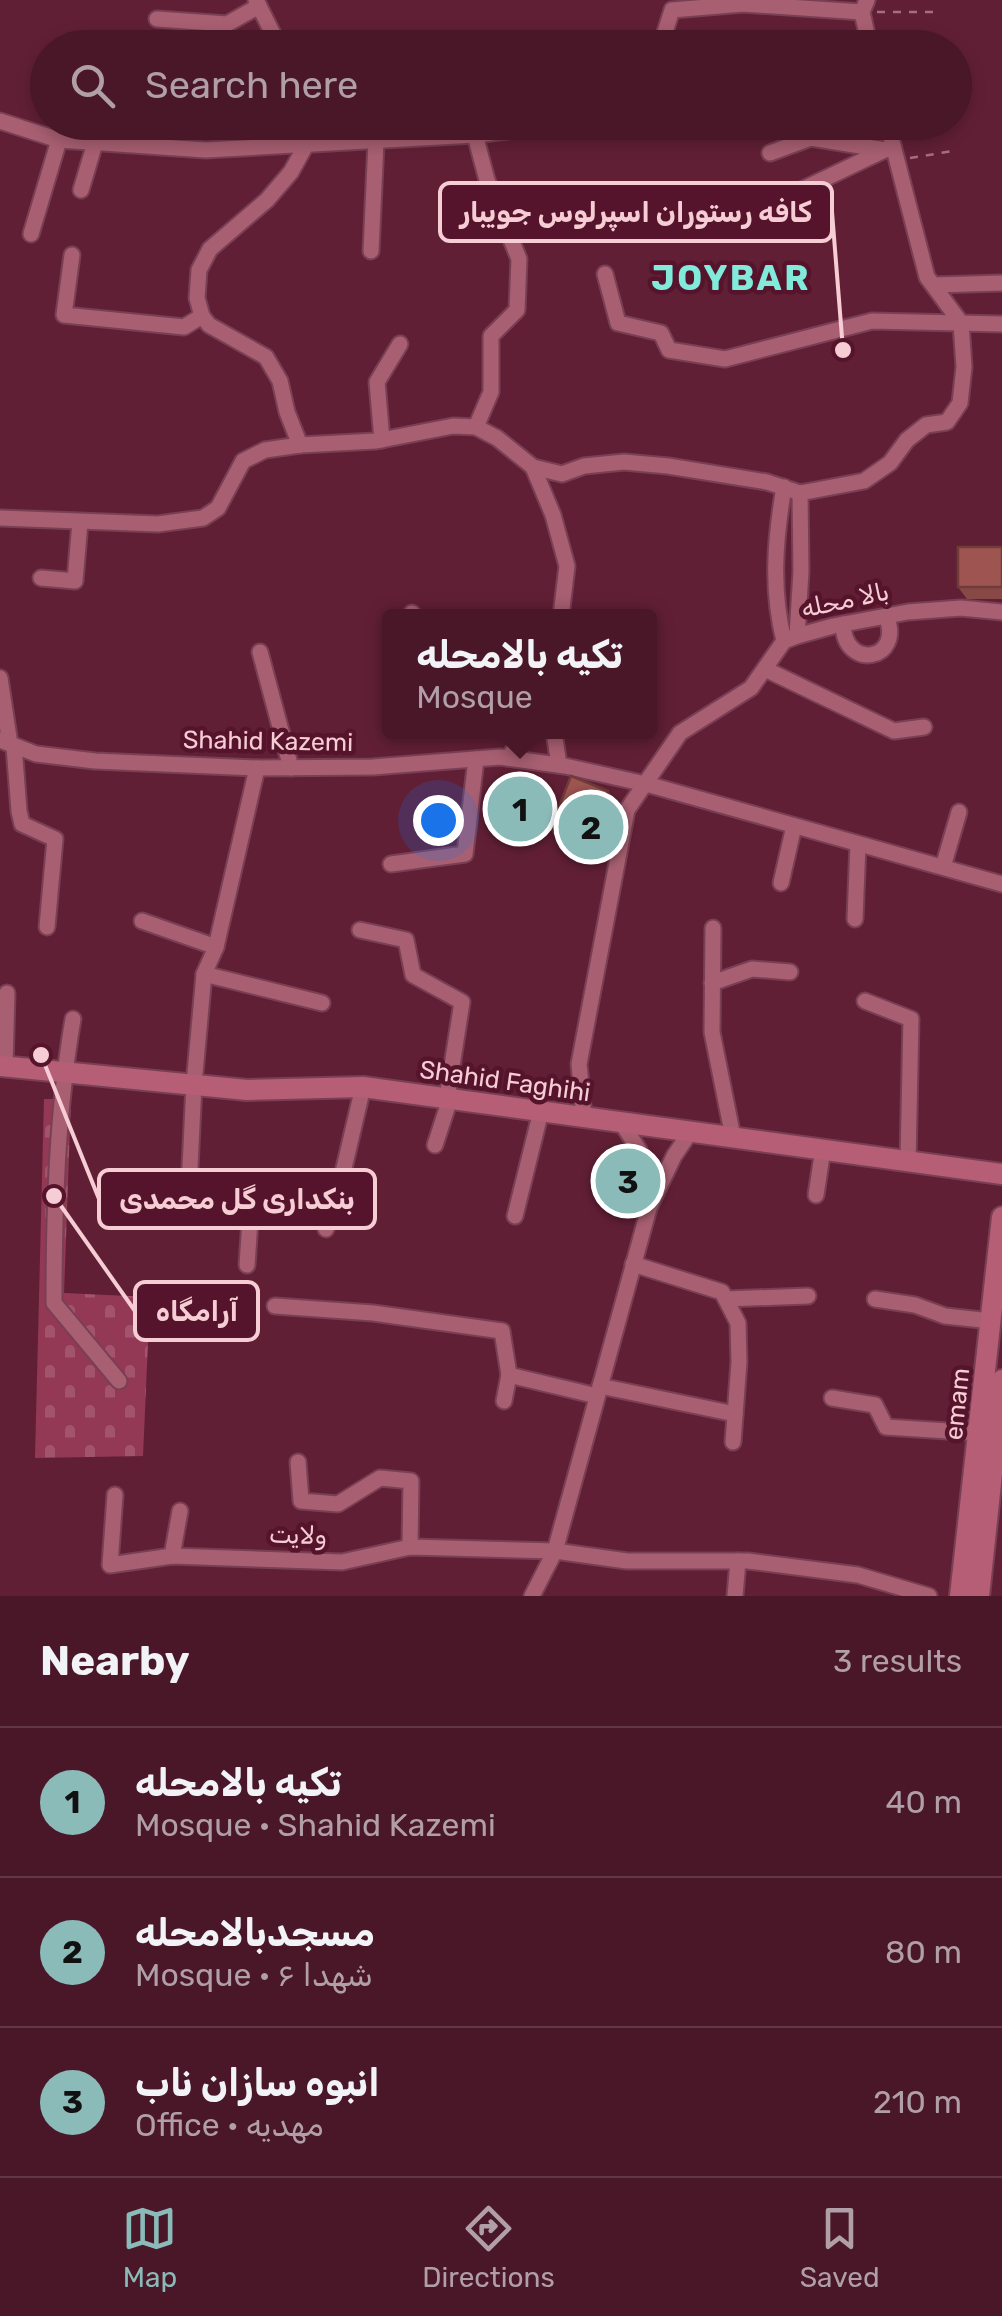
<!DOCTYPE html>
<html lang="en">
<head>
<meta charset="utf-8">
<style>
	:root { --surface:#491728; --page:#502030; --text:#f1f3f6; --muted:#b19fa8; --line:#613645; --accent:#8bbbb9 }
	body { margin:0; font-family:Rubik,Cairo,sans-serif; background:var(--page); color:var(--text) }
	.you { position:absolute; left:438px; top:820px; width:35px; height:35px; margin:-25px; border:8px solid #fff; border-radius:50%; background:#1a73e8; box-shadow:0 0 0 15px #1a73e833 }
	.badge { display:grid; place-items:center; width:65px; height:65px; border-radius:50%; background:var(--accent); color:#111; font-size:32px; font-weight:700 }
	.pin { position:absolute; translate:-50% -50%; border:5px solid #fff; box-shadow:0 2px 10px #0006 }
	.popup { position:absolute; left:382px; top:609px; width:275px; height:130px; box-sizing:border-box; display:grid; place-content:center; border-radius:10px; background:var(--surface); filter:drop-shadow(0 2px 8px #0005); font-size:32px; white-space:nowrap; color:var(--muted) }
	.popup b { font-size:38px; color:var(--text) }
	.popup::after { content:''; position:absolute; left:50%; top:100%; margin-left:-20px; border:20px solid transparent; border-top-color:var(--surface) }
	.list { margin:0; padding:0; list-style:none }
	h2 { display:flex; justify-content:space-between; align-items:center; height:130px; margin:0; padding:0 40px; font-size:42px }
	h2 small { font-size:32px; font-weight:400; color:var(--muted) }
	.list li { display:grid; grid-template-columns:65px 1fr auto; gap:30px; align-items:center; box-sizing:border-box; height:150px; padding:0 40px; border-top:2px solid var(--line) }
	.list b { display:block; font-size:38px; white-space:nowrap }
	.list p { margin:0; font-size:32px; white-space:nowrap; color:var(--muted) }
	.list em { font-size:32px; font-style:normal; color:var(--muted) }
	.icon { flex:none; width:55px; height:55px; fill:none; stroke:currentColor; stroke-width:2; stroke-linecap:round; stroke-linejoin:round }
	.map { position:relative; flex:none; width:1002px; height:1596px; overflow:hidden }
	.search { position:absolute; background:var(--surface); box-shadow:0 5px 15px #0003; left:30px; right:30px; top:30px; height:110px; display:flex; align-items:center; gap:25px; box-sizing:border-box; padding:0 35px; border-radius:55px; color:var(--muted); font-size:38px }
	.sheet { height:580px; background:var(--surface) }
	nav { display:flex; justify-content:space-around; align-items:center; box-sizing:border-box; height:140px; border-top:2px solid var(--line); background:var(--surface); font-size:28px; color:var(--muted) }
	nav a { display:grid; justify-items:center; gap:5px }
	nav .on { color:var(--accent) }
	.map>svg:first-child { display:block }
</style>
</head>
<body>
<div class="map">
<svg width="1002" height="1596" viewBox="0 0 1002 1596">
	<defs>
		<pattern id="cemetery-stones" width="16" height="16" patternUnits="userSpaceOnUse" patternTransform="scale(2.5)"><rect width="16" height="16" fill="#933955"/><path d="M2 7V4a2 2 0 0 1 4 0v3zM10 15v-3a2 2 0 0 1 4 0v3z" fill="#a3546d"/></pattern>
	</defs>
	<rect width="100%" height="100%" fill="#611f35"/>
	<path fill="url(#cemetery-stones)" d="M44,1099H71L64,1293L150,1297L143,1456L35,1458Z"/>
	<g fill="none" stroke-linecap="round" stroke-linejoin="round">
		<defs>
			<g id="minor">
				<path d="M256,0L280,48"/>
				<path d="M867,0L862,12L870,48"/>
				<path d="M157,19L227,24L259,6"/>
				<path d="M660,48L672,10L743,4L862,12"/>
				<path d="M0,121L59,140L206,150L475,135L580,122"/>
				<path d="M304,122L306,145"/>
				<path d="M887,122L927,277L961,323"/>
				<path d="M475,135L487,180L519,259L517,310L491,336V392L476,427"/>
				<path d="M770,153L811,138L885,150"/>
				<path d="M81,190L95,143"/>
				<path d="M749,196L776,202L893,146"/>
				<path d="M31,234L59,140"/>
				<path d="M371,251L376,141"/>
				<path d="M72,255L64,315L184,327L202,316"/>
				<path d="M605,274L618,323L661,333L669,350L725,359L872,321L1002,324"/>
				<path d="M934,285L1002,283"/>
				<path d="M382,440L377,382L400,344"/>
				<path d="M300,445L287,412L280,381L266,357L209,325L202,316L197,298L199,270L210,249L267,200L291,172L306,145"/>
				<path d="M533,467L553,515L567,566L561,616"/>
				<path d="M0,518L158,524L203,518L218,508L243,461L265,450L300,445L376,441L453,426L476,427L497,438L533,467L562,474L584,466L624,462L668,466L767,482L800,493L864,481L890,463L907,440L926,425L947,422L960,403L964,367L961,323"/>
				<path d="M41,578L75,581L80,522"/>
				<path d="M412,613L414,616"/>
				<path d="M843,624C844,672 905,660 886,616"/>
				<path d="M797,636L801,571L800,493"/>
				<path d="M784,641C771,589 775,540 784,487"/>
				<path d="M260,652L291,768"/>
				<path d="M765,669L894,731L924,727"/>
				<path d="M0,678L10,744"/>
				<path d="M554,732L559,765"/>
				<path d="M0,740L36,754L95,761L257,768L373,767L500,757L565,766L650,785L1002,884"/>
				<path d="M14,746L19,811L22,824L55,839L47,927"/>
				<path d="M508,758L526,732"/>
				<path d="M391,864L465,854L476,759"/>
				<path d="M943,867L959,812"/>
				<path d="M781,883L794,826"/>
				<path d="M855,919L858,844"/>
				<path d="M142,921L216,947"/>
				<path d="M713,928L712,1032L733,1137"/>
				<path d="M360,930L406,940L413,975L462,1002L447,1098"/>
				<path d="M204,974L322,1003"/>
				<path d="M712,983L752,969L790,972"/>
				<path d="M865,1001L911,1019L908,1161"/>
				<path d="M73,1019C57,1112 54,1209 54,1303L119,1381"/>
				<path d="M5,1066L7,993"/>
				<path d="M584,1117L579,1064L627,810L680,733L751,688L784,641L797,636L833,626L908,612L961,608L1002,612"/>
				<path d="M621,1122L639,1150L649,1208"/>
				<path d="M435,1145L450,1099"/>
				<path d="M816,1195L823,1149"/>
				<path d="M515,1216L541,1111"/>
				<path d="M326,1229L341,1181L363,1087"/>
				<path d="M633,1264L722,1292L738,1323L739,1362L733,1442"/>
				<path d="M247,1265L250,1221L188,1209L194,1084L204,974L216,947L257,768"/>
				<path d="M726,1299L808,1296"/>
				<path d="M875,1299L915,1305L945,1316L991,1321"/>
				<path d="M275,1306L373,1313L502,1331L509,1375L597,1396"/>
				<path d="M600,1386L735,1414"/>
				<path d="M832,1398L875,1405L886,1427L979,1433"/>
				<path d="M504,1401L509,1375"/>
				<path d="M298,1462L301,1501L338,1504L380,1478L411,1481L410,1547"/>
				<path d="M115,1495L110,1565L172,1556L342,1562L410,1547L555,1551L627,1561H748L858,1575L929,1596"/>
				<path d="M172,1556L180,1511"/>
				<path d="M532,1596L555,1551L649,1208L674,1156L691,1131"/>
				<path d="M735,1596L738,1561"/>
			</g>
			<g id="major">
				<path d="M0,1066L247,1090L363,1087L1002,1174"/>
				<path d="M960,1596L1002,1217"/>
				<path d="M979,1596L1002,1380"/>
			</g>
		</defs>
		<use href="#minor" stroke="#793f54" stroke-width="19"/>
		<use href="#major" stroke="#793f54" stroke-width="24"/>
		<g stroke="#a66f7f" stroke-width="2.5" stroke-dasharray="8 8" stroke-linecap="butt">
			<path d="M877,12H936"/>
			<path d="M910,158L953,151"/>
		</g>
		<use href="#minor" stroke="#a85f72" stroke-width="15"/>
		<use href="#major" stroke="#b55e76" stroke-width="20"/>
	</g>
	<g fill="#884946">
		<path d="M1002,547V599H967L958,587Z"/>
		<path d="M608,791L620,807L599,860L562,846L550,829Z"/>
	</g>
	<path fill="#6f3c39" d="M608,791L620,807L599,860L587,844Z"/>
	<g fill="#9e5551" stroke="#6f3c39" stroke-width="2.5">
		<rect x="958" y="547" width="44" height="40"/>
		<path d="M571,776L608,791L587,844L550,829Z"/>
	</g>
	<g text-anchor="middle" dominant-baseline="central" stroke-width="9" stroke-linejoin="round" paint-order="stroke">
		<g font-size="25" fill="#f6ccd5" stroke="#55142b">
			<text transform="translate(845 600) rotate(-12)">بالا محله</text>
			<text transform="translate(268 741) rotate(1)">Shahid Kazemi</text>
			<text transform="translate(505 1081) rotate(8)">Shahid Faghihi</text>
			<text transform="translate(957 1404) rotate(-84)">emam</text>
			<text transform="translate(298 1535) rotate(2)">ولایت</text>
		</g>
		<g font-size="35" font-weight="bold" letter-spacing="2.5" fill="#82eadb" stroke="#55142b">
			<text x="731" y="278">JOYBAR</text>
		</g>
	</g>
	<path fill="none" stroke="#f6ccd5" stroke-width="4" d="M843 350L832 212M41 1055L99 1199M54 1196L135 1311"/>
	<g fill="#f6ccd5" stroke="#55142b" stroke-width="4">
		<circle cx="843" cy="350" r="10"/>
		<circle cx="41" cy="1055" r="10"/>
		<circle cx="54" cy="1196" r="10"/>
	</g>
	<g fill="#55142b" stroke="#f6ccd5" stroke-width="4">
		<rect x="440" y="183" width="392" height="58" rx="10"/>
		<rect x="99" y="1170" width="276" height="58" rx="10"/>
		<rect x="135" y="1282" width="123" height="58" rx="10"/>
	</g>
	<g font-size="28" text-anchor="middle" font-weight="bold" fill="#f6ccd5">
		<text x="636" y="222">کافه رستوران اسپرلوس جویبار</text>
		<text x="237" y="1209">بنکداری گل محمدی</text>
		<text x="197" y="1321">آرامگاه</text>
	</g>
</svg>
<div class="you"></div>
<div class="pin badge" style="left:520px;top:809px">1</div>
<div class="popup"><b>تکیه بالامحله</b>Mosque</div>
<div class="pin badge" style="left:591px;top:827px">2</div>
<div class="pin badge" style="left:628px;top:1181px">3</div>
<div class="search"><svg class="icon" aria-label="search" viewBox="0 0 24 24"><circle cx="10" cy="10" r="6"/><path d="M15 15l6 6"/></svg>Search here</div>
</div>
<section class="sheet">
<h2>Nearby<small>3 results</small></h2>
<ul class="list">
<li><span class="badge">1</span><div><b>تکیه بالامحله</b><p>Mosque · Shahid Kazemi</p></div><em>40 m</em></li>
<li><span class="badge">2</span><div><b>مسجدبالامحله</b><p>Mosque · شهدا ۶</p></div><em>80 m</em></li>
<li><span class="badge">3</span><div><b>انبوه سازان ناب</b><p>Office · مهدیه</p></div><em>210 m</em></li>
</ul>
</section>
<nav>
<a class="on"><svg class="icon" aria-label="map" viewBox="0 0 24 24"><path d="M3 6l6-2 6 2 6-2v14l-6 2-6-2-6 2zM9 4v14M15 6v14"/></svg>Map</a>
<a><svg class="icon" aria-label="directions" viewBox="0 0 24 24"><path d="M12 3l9 9-9 9-9-9zM9 14v-3h6M13 9l2 2-2 2"/></svg>Directions</a>
<a><svg class="icon" aria-label="saved" viewBox="0 0 24 24"><path d="M7 4h10v16l-5-4-5 4z"/></svg>Saved</a>
</nav>
</body>
</html>
